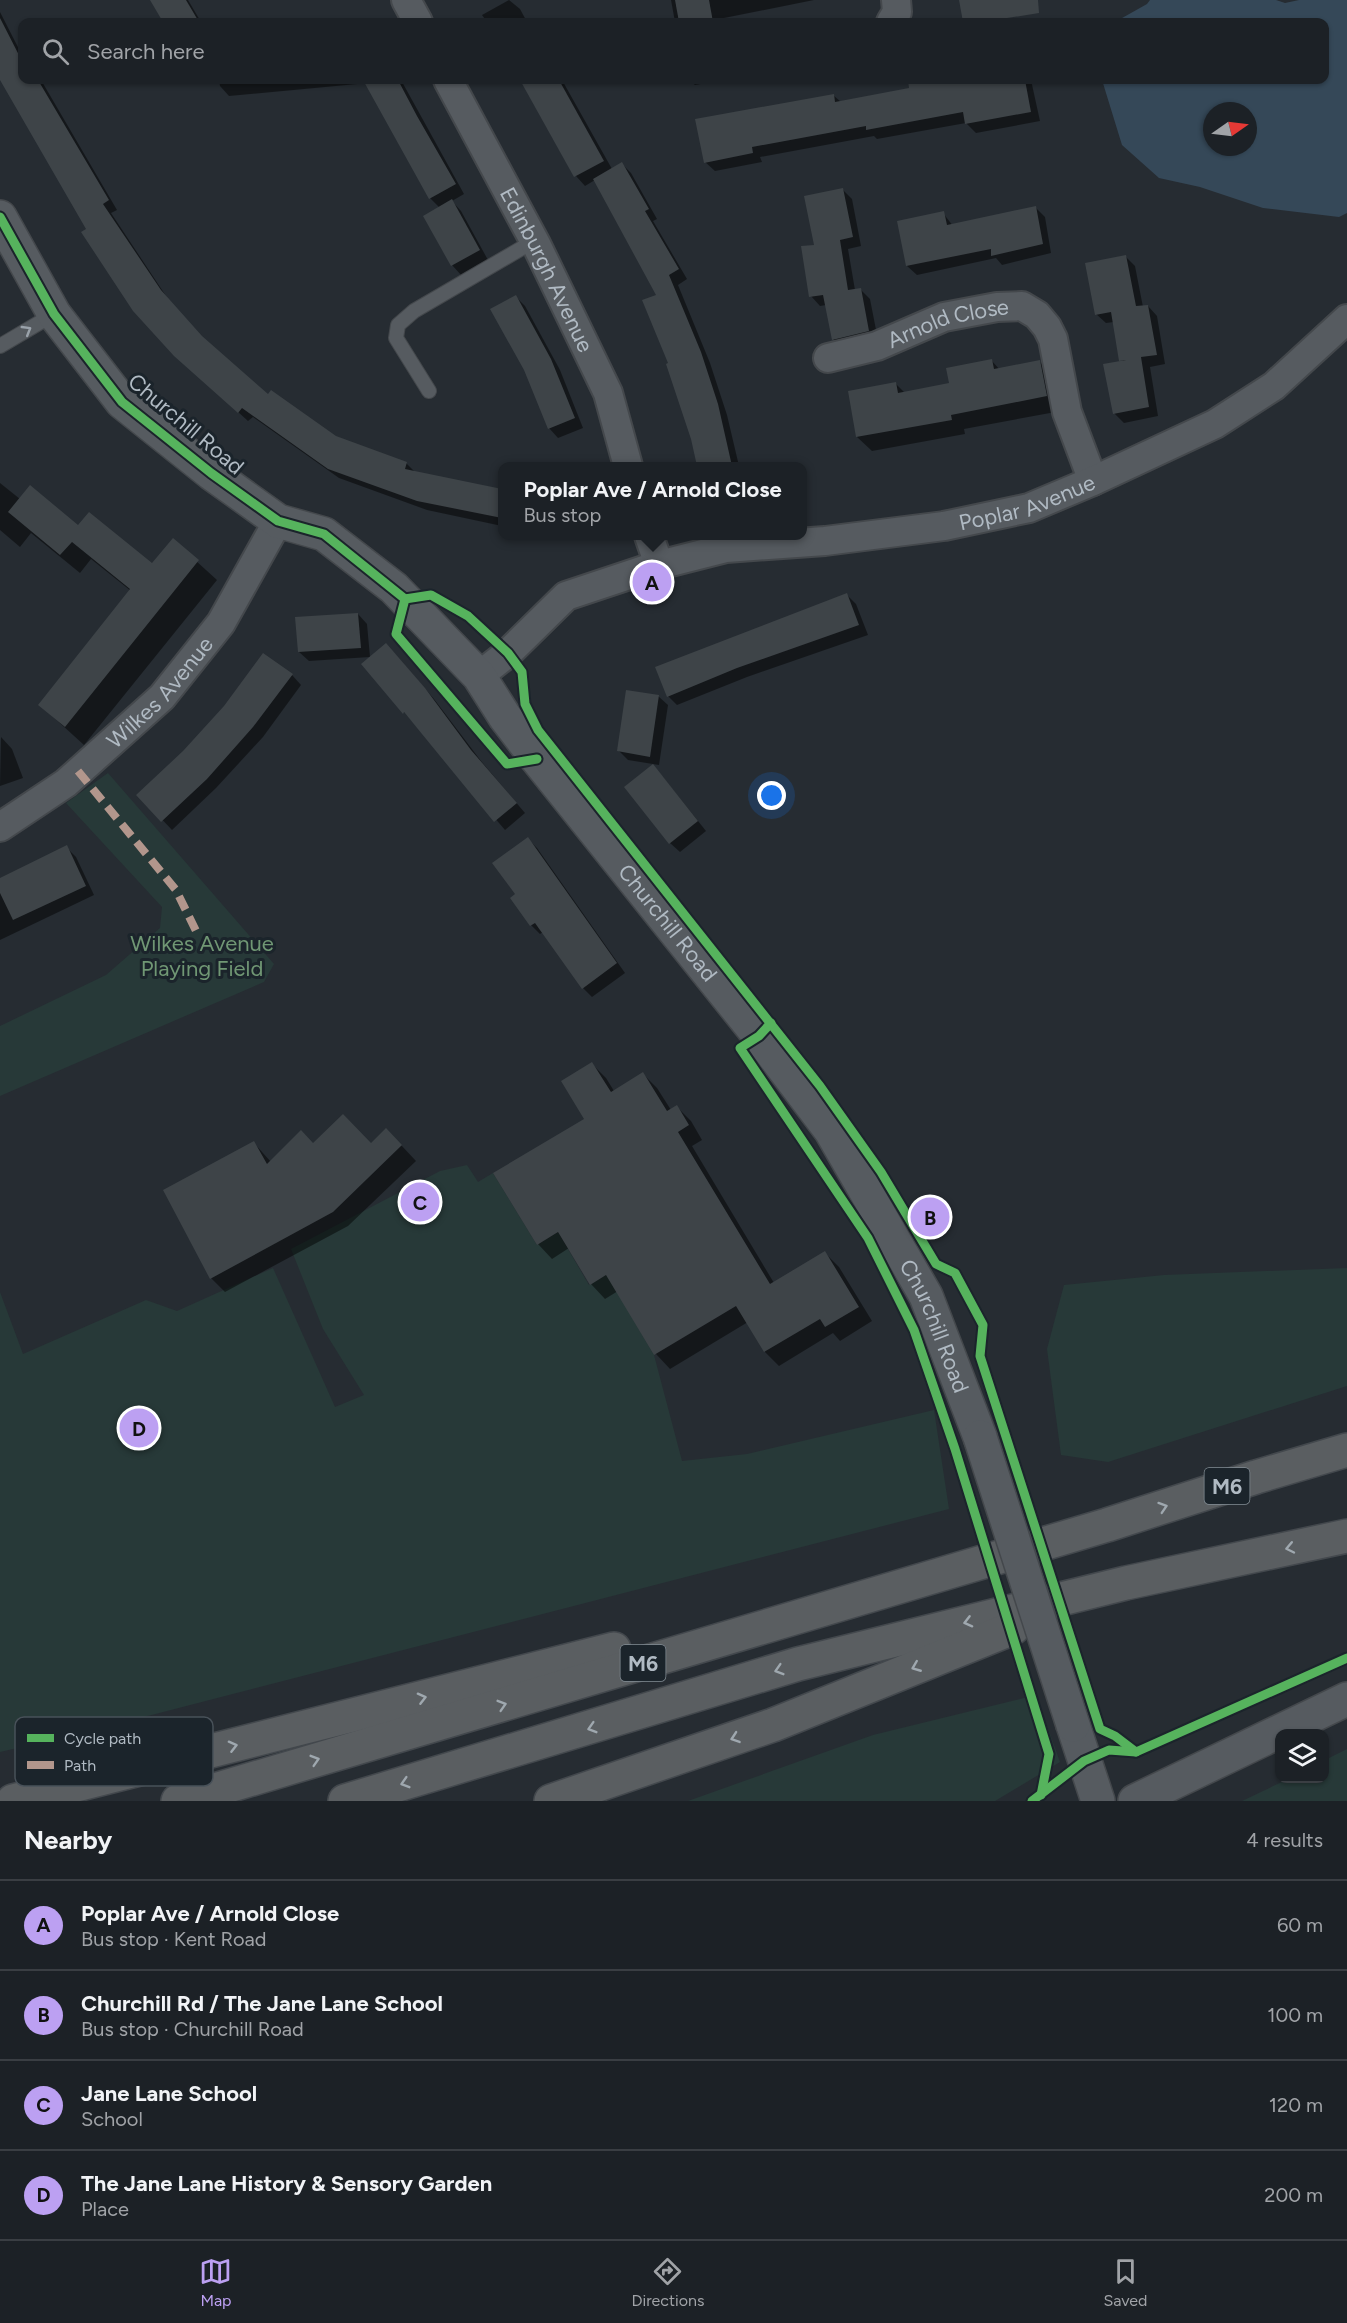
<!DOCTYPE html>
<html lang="en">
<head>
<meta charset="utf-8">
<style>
	:root { --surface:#1c2126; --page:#292e32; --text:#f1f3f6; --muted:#a0a3a7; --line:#3a3e43; --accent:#bca0f2 }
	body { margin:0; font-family:Figtree,sans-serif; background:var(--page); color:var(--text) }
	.controls { position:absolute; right:18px; bottom:18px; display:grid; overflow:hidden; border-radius:12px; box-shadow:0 2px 4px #0004 }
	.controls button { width:54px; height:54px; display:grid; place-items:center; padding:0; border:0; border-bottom:2px solid var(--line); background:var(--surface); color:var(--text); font:30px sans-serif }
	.compass { position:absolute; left:1203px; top:102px; width:54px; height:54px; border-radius:50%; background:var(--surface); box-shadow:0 2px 4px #0004; rotate:76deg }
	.you { position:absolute; left:772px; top:796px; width:21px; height:21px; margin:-15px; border:4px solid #fff; border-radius:50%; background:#1a73e8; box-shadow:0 0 0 9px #1a73e833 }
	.badge { display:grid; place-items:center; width:39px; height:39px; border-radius:50%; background:var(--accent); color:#111; font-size:20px; font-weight:700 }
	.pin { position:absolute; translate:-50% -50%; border:3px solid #fff; box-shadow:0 2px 6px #0006 }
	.popup { position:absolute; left:498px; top:462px; width:309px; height:78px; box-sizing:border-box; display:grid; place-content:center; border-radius:12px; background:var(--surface); filter:drop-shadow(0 2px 4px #0005); font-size:20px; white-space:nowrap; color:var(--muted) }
	.popup b { font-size:22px; color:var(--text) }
	.popup::after { content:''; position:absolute; left:50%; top:100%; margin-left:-12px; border:12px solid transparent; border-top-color:var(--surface) }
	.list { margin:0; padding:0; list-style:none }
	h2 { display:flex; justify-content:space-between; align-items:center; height:78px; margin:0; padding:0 24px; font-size:26px }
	h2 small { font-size:20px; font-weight:400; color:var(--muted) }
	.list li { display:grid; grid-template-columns:39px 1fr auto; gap:18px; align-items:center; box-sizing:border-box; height:90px; padding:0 24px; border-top:2px solid var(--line) }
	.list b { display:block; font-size:22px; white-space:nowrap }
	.list p { margin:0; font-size:20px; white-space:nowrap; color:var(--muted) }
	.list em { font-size:20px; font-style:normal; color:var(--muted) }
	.icon { flex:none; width:33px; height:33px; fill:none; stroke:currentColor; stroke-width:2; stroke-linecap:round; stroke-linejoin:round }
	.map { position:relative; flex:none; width:1347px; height:1801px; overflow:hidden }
	.search { position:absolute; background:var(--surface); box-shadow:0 2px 4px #0004; left:18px; right:18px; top:18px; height:66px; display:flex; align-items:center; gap:15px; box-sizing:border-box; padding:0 21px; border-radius:12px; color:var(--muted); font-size:22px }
	.sheet { height:438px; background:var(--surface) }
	nav { display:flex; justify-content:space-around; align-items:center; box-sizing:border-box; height:84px; border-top:2px solid var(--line); background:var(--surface); font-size:16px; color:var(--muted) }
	nav a { display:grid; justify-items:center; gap:3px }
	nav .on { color:var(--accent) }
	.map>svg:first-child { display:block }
</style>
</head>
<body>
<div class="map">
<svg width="1347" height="1801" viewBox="0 0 1347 1801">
	<rect width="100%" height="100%" fill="#262c32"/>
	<g fill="#273938">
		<path d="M108,773L274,964L264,982L0,1096V1026L106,975L160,928L162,907L66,803Z"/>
		<path d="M467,1165L478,1182L493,1173L537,1245L558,1232L589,1285L618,1268L613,1285L654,1355L682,1461L747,1454L934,1410L949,1509L78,1734L0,1752V1292L23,1354L146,1300L177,1311L273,1268L335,1407L364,1395L323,1329L291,1249L440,1171Z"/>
		<path d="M1347,1268V1386L1108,1462L1061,1455L1047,1349L1064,1285L1164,1275Z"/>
		<path d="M1036,1695L1060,1762L995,1801H688L873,1735Z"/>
		<path d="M1347,1749V1801H1242L1288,1779L1324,1778L1325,1760Z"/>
	</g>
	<path fill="#354858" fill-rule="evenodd" d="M1150,0H1276L1285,3L1299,0H1347V213L1339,217L1263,208L1200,187L1159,178L1122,145L1102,80H1324V22H1115L1147,4ZM1212,111H1248V147H1212Z"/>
	<g fill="#0007">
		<path d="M152,0H188L201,22H164Z"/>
		<path d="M509,0L520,9L527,22H487L482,15Z"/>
		<path d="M671,0H814L719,19L720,22H675Z"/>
		<path d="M961,0H1003L1007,22H965Z"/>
		<path d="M0,12L22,55V80H41L117,210L111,213L170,302L205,341L269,397L335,437L406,463L416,473L502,490V526L427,510L339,478L253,417L248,421L186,365L0,77Z"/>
		<path d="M219,80H357V84L229,96L220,86Z"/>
		<path d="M365,80H401L464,194L452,201L461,211L488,260L461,275L452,265L440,208L430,198Z"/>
		<path d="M522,80H562L612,169L622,164L631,173L657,219L653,221L687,279L678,285L710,363L727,415L739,466H699L658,295L595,180L585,186L576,176Z"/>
		<path d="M689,80H723L695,85Z"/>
		<path d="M910,80H1031L1040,121L976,133L966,123L877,139L874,136L760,157L762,162L715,171L705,162L833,95L841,102L911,89Z"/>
		<path d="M843,190L852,199L861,246L848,249L855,290L860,289L870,299L878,340L843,349L833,339L826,305L820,306L811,296Z"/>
		<path d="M1035,207L1045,217L1051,253L1002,265L996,258L917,275L907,266L943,213L953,226Z"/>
		<path d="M1126,257L1135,266L1143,307L1148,306L1157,316L1165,364L1150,367L1158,416L1124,423L1114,413L1123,362L1114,322L1106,323L1096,314Z"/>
		<path d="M515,296L525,306L560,370L583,428L558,438L549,428Z"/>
		<path d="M992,361L1000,370L1040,362L1054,376L1061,411L964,429L965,434L872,451L857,437L896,384L905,393L951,384Z"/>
		<path d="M0,483L20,499L153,565L173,540L217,580L84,745L40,705L131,591L91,559L80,573L31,533L20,547L0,530Z"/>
		<path d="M847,595L856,604L868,635L747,677L677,705L668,696Z"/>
		<path d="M358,614L367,624L370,657L309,661L299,652Z"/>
		<path d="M395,654L434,699L481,761L525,813L505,830L363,664Z"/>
		<path d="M292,675L301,685L263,737L216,788L172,830L139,795Z"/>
		<path d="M658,696L668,705L659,765L628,760L619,751Z"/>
		<path d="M1,737L12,749L23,778L0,786Z"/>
		<path d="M662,776L706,831L680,852L670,843Z"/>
		<path d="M528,839L537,848L625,973L592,997L583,988L543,932L540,934L531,925L518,895Z"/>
		<path d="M66,847L76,857L94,895L0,940V880Z"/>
		<path d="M592,1064L606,1078L614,1091L643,1074L657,1088L671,1110L677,1107L691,1121L702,1140L692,1146L774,1283L825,1253L839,1267L872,1321L840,1341L833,1333L779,1366L765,1352L748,1322L670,1369L656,1354L618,1291L605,1299L591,1284L569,1248L552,1259L538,1244L495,1174L586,1120Z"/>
		<path d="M254,1143L271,1162L313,1145H401L416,1161L348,1226L225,1292L211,1278Z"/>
	</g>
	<g fill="#3e4448">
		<path d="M150,0H186L199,22H163Z"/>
		<path d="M675,0H709L713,22H679Z"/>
		<path d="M959,0H1038L1039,13L982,22H963Z"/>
		<path d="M0,18L22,61V80H38L109,200L103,204L161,290L202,336L268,394L271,390L336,436L407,462L405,469L502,489V518L417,501L328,469L242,408L238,413L174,356L133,311L81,232L86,229L0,80Z"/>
		<path d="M363,80H398L417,116L456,184L429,199Z"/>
		<path d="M520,80H559L604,161L574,177Z"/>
		<path d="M908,80H1025L1031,112L965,124L963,112L866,130V126L752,147L753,153L704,163L695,119L834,94L835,102L909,88Z"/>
		<path d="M622,162L649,209L645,211L679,269L669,275L701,352L718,404L732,466H697L691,439L666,364L668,363L642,300L656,295L593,179Z"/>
		<path d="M843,188L853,237L840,240L848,290L861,288L869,331L832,340L823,295L809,297L801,246L814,245L804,196Z"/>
		<path d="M452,199L480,250L451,266L423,216Z"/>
		<path d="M1036,206L1043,244L991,256V249L906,266L897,221L944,211L947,225Z"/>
		<path d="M1126,255L1136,306L1148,305L1157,355L1141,357L1149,407L1113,414L1103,364L1126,360L1119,361L1111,312L1095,315L1085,263Z"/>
		<path d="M516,295L551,359L575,418L548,429L524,370L490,309Z"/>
		<path d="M992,359L994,369L1040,360L1047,396L951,415L952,420L856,437L848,391L896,382L898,393L949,383L946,368Z"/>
		<path d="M30,485L78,525L89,512L152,563L173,538L199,560L65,727L38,705L130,589L72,542L60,555L8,512Z"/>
		<path d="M847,593L859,625L737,668L667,697L655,667Z"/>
		<path d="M358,613L361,648L298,652L295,617Z"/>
		<path d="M386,643L425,688L471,750L517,803L494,822L404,712L403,714L361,664Z"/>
		<path d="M263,653L293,674L253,727L207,779L161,822L136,795L183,751L224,706Z"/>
		<path d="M626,690L659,695L650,757L617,751Z"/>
		<path d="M653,764L698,821L669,844L624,787Z"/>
		<path d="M528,837L617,963L582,989L535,923L530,926L510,898L515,894L492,863Z"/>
		<path d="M67,845L86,886L13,920L0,893V878Z"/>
		<path d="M592,1062L611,1092L643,1072L667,1111L677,1105L689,1125L678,1132L770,1284L825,1251L859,1307L825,1327L820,1319L764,1352L736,1306L654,1355L606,1275L590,1285L558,1232L537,1245L493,1173L584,1119L561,1081Z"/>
		<path d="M343,1114L371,1143L386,1128L402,1145L333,1212L210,1279L163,1190L254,1141L267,1164L301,1130L313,1143Z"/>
	</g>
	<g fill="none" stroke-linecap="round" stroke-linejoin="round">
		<defs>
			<g id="service">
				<path d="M0,346L54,314"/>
				<path d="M429,391L396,338L398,325L414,311L534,241"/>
			</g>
			<g id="minor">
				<path d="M406,0L418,22"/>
				<path d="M891,22L897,12L896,0"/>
				<path id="s1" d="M448,80L536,244L608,393L628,466"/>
				<path id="s2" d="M828,358L877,346L944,317L997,307L1022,306L1037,315L1047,327L1053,339L1067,412L1093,481"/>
				<path d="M649,536L659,565"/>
				<path id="s3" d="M479,676L508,653L566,596L659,565L726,548L825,541L944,526L1029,508L1093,481L1215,424L1274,386L1347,319"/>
				<path id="s4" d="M0,827L66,783L162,697L221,623L278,521"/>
			</g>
			<g id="tertiary">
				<path id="s5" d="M0,217L54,314L122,402L211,473L278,521L324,534L394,588L479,676L505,717L537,759L759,1036L831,1131L926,1296L980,1437"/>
				<path d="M1073,1725L1098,1801"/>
				<path d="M1135,1801L1347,1699"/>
			</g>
			<g id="motorway">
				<path d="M13,1801L614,1649"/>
				<path d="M178,1801L1107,1525L1256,1477L1347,1450"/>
				<path d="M345,1801L798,1664L1126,1583L1347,1536"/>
				<path d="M551,1801L773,1725L1013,1628"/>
			</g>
		</defs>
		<use href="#service" stroke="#44484c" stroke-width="16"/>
		<use href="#minor" stroke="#44484c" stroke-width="32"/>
		<use href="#tertiary" stroke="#44484c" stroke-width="36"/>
		<use href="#motorway" stroke="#43484d" stroke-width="36"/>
		<use href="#service" stroke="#565b60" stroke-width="14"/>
		<use href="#minor" stroke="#565b60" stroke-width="28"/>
		<use href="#tertiary" stroke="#565b60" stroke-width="33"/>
		<use href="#motorway" stroke="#5a5e61" stroke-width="33"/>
		<defs>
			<path id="tertiary-bridge" d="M980,1437L1073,1725"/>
		</defs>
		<use href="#tertiary-bridge" stroke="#44484c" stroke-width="36" stroke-linecap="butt"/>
		<use href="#tertiary-bridge" stroke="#565b60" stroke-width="33"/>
		<path stroke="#b2968c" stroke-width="8" stroke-dasharray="15 8" stroke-linecap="butt" d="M78,771L176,890L198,935"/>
		<defs>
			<g id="cycleway">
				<path d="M0,217L54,314L122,402L211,473L278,521L324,534L405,599"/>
				<path d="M405,599L431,595L468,616L508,653L522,672L525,704L538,730L820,1086L881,1172L936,1264L955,1273L983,1325L980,1356L1100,1729L1115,1736L1136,1752"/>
				<path d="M405,599L396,634L507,764L537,759"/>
				<path d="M771,1023L759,1036L740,1048L868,1238L914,1330L955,1449L1049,1754L1041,1795"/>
				<path d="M1032,1801L1084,1761L1109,1750L1136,1752L1347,1658"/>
			</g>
		</defs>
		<use href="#cycleway" stroke="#1b242b" stroke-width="13"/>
		<use href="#cycleway" stroke="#56b35d" stroke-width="9"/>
	</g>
	<defs><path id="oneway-chevron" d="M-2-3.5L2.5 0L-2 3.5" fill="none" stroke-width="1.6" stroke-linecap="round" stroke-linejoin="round" transform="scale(1.5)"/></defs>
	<use stroke="#9aa2aa" href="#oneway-chevron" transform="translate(27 330) rotate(-31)"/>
	<g stroke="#9fa8af">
		<use href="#oneway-chevron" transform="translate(1163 1507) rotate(-18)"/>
		<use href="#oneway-chevron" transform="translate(1290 1548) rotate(168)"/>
		<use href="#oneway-chevron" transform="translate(968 1622) rotate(166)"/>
		<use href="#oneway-chevron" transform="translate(916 1667) rotate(158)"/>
		<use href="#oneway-chevron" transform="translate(779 1670) rotate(163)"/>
		<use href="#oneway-chevron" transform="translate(422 1698) rotate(-14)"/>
		<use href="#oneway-chevron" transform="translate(502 1705) rotate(-17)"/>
		<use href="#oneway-chevron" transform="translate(592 1728) rotate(163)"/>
		<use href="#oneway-chevron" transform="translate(735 1738) rotate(161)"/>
		<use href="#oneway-chevron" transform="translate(233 1746) rotate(-14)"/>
		<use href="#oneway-chevron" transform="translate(315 1760) rotate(-17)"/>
		<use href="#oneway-chevron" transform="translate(405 1783) rotate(163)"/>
	</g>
	<g text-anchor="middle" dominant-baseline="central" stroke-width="6" stroke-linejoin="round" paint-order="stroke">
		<g fill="#1b242b" stroke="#838d95" stroke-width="1.5">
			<rect x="1204.5" y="1468" width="45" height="36" rx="4.5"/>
			<rect x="620.5" y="1645" width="45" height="36" rx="4.5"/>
		</g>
		<g font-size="21" font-weight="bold" fill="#b0bac3">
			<text x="1227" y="1486">M6</text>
			<text x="643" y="1663">M6</text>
		</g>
		<g font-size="22" fill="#b0bac3" stroke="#1b242b">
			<text stroke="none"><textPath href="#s1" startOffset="214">Edinburgh Avenue</textPath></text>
			<text stroke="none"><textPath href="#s2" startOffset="126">Arnold Close</textPath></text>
			<text transform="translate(186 424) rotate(40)">Churchill Road</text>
			<text stroke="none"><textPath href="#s3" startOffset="591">Poplar Avenue</textPath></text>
			<text stroke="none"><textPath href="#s4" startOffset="210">Wilkes Avenue</textPath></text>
			<text stroke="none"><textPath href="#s5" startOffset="988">Churchill Road</textPath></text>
			<text stroke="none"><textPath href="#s5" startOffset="1474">Churchill Road</textPath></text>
		</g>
		<g font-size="22" fill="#709774" stroke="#1b242b">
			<text x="202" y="943">Wilkes Avenue<tspan x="202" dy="25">Playing Field</tspan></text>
		</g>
	</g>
	<rect x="15" y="1717" width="198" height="69" rx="9" fill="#1b242b" stroke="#485159" stroke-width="1.5"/>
	<rect x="27" y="1734" width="27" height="8" fill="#56b35d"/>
	<rect x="27" y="1761" width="27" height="8" fill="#b2968c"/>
	<g font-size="16" fill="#b0bac3">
		<text x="64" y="1744">Cycle path</text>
		<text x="64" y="1771">Path</text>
	</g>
</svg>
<div class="controls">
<button><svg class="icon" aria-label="layers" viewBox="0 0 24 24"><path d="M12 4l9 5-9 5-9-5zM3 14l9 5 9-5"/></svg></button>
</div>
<svg class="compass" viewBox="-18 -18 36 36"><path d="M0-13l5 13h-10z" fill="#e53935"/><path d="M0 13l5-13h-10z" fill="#a0a3a7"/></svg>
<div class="you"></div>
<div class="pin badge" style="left:652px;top:582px">A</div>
<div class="popup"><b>Poplar Ave / Arnold Close</b>Bus stop</div>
<div class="pin badge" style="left:930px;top:1217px">B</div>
<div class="pin badge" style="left:420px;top:1202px">C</div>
<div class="pin badge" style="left:139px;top:1428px">D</div>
<div class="search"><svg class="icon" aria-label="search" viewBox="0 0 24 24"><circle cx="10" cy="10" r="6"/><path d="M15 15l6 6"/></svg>Search here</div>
</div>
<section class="sheet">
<h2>Nearby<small>4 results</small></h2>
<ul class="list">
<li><span class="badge">A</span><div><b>Poplar Ave / Arnold Close</b><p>Bus stop · Kent Road</p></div><em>60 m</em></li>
<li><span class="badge">B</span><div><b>Churchill Rd / The Jane Lane School</b><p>Bus stop · Churchill Road</p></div><em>100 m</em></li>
<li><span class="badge">C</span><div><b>Jane Lane School</b><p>School</p></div><em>120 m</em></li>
<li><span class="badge">D</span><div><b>The Jane Lane History &amp; Sensory Garden</b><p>Place</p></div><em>200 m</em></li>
</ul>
</section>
<nav>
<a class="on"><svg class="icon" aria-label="map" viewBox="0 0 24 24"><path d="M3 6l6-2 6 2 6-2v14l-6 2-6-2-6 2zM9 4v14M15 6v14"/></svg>Map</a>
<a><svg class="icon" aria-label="directions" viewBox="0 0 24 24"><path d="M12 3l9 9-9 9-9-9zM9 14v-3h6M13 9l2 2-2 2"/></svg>Directions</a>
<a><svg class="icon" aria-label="saved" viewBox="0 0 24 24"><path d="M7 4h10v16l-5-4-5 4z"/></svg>Saved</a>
</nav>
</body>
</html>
